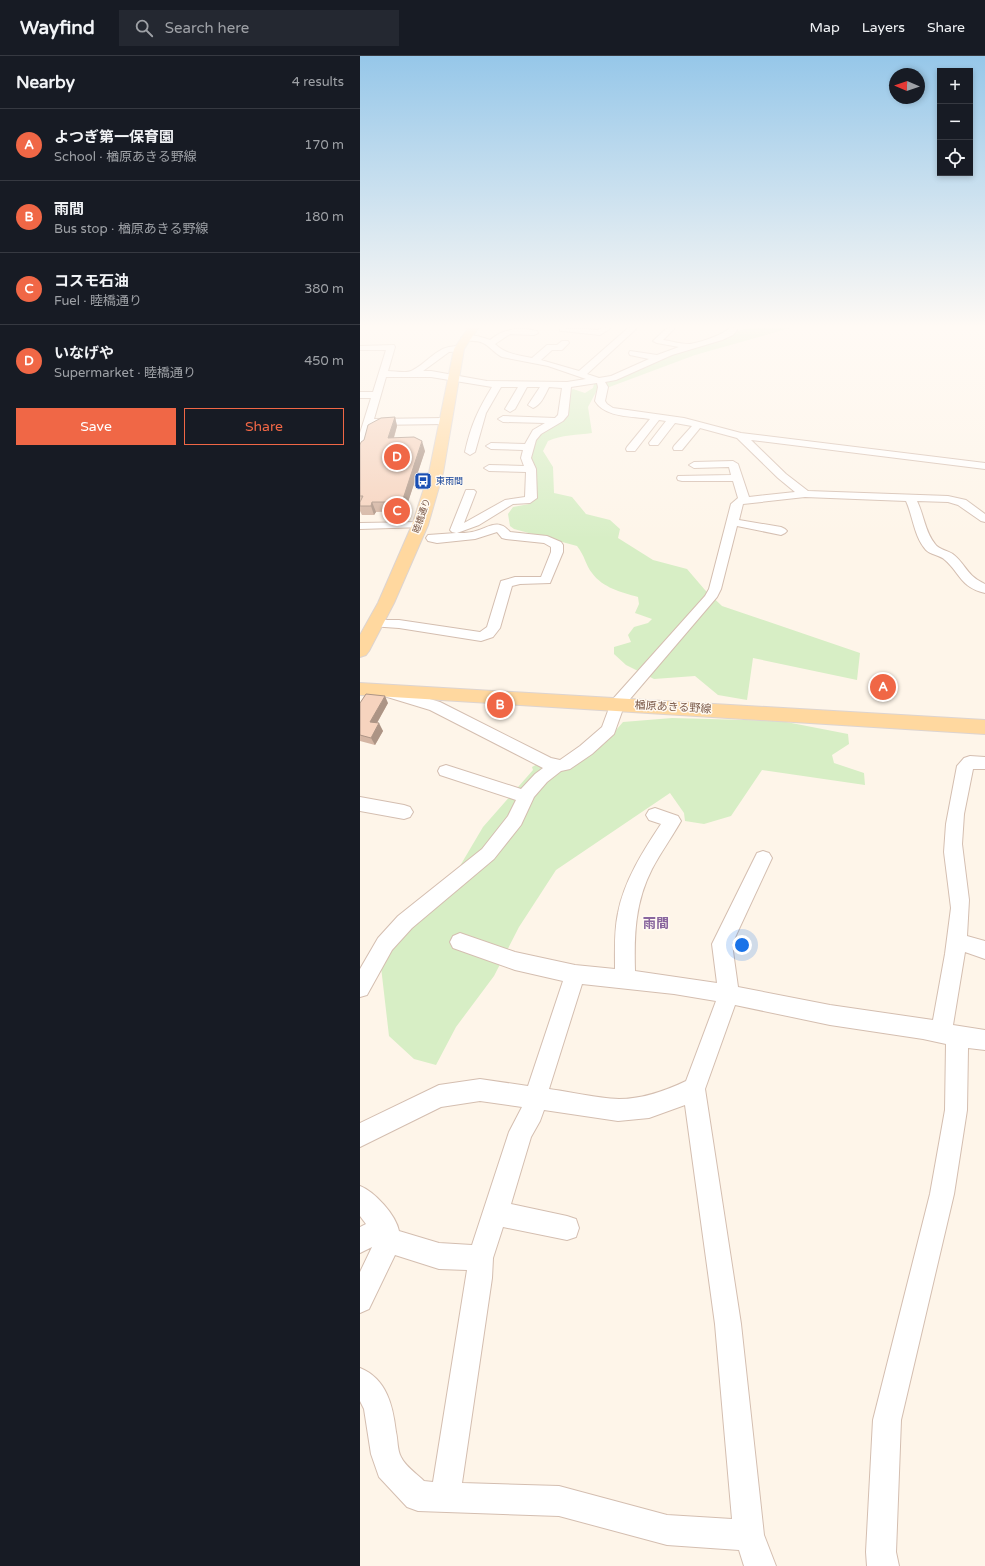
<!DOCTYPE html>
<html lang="en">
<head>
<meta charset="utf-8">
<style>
	:root { --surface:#171b24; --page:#242831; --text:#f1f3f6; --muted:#9ea1a6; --line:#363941; --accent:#f06746 }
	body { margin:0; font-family:"Varela Round","Noto Sans JP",sans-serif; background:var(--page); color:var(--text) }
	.controls { position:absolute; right:12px; top:12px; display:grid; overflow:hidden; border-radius:0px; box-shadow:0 2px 6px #0003 }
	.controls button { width:36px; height:36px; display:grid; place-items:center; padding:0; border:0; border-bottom:1px solid var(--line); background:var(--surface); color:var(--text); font:20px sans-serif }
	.compass { position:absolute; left:529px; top:12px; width:36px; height:36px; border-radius:50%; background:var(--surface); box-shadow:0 2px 6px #0003; rotate:272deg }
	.you { position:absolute; left:382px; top:889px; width:14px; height:14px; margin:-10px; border:3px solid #fff; border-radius:50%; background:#1a73e8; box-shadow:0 0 0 6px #1a73e833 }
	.badge { display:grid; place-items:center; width:26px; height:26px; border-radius:50%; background:var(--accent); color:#fff; font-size:13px; font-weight:700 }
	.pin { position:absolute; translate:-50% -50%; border:2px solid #fff; box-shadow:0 1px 4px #0006 }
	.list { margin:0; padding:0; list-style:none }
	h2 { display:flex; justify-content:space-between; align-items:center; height:52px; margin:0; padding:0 16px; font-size:17px }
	h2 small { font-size:13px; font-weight:400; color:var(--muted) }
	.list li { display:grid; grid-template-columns:26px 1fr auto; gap:12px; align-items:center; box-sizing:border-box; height:72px; padding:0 16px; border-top:1px solid var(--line) }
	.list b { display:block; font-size:15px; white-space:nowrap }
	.list p { margin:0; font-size:13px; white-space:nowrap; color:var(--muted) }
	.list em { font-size:13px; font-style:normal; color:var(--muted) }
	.actions { display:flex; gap:8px; padding:12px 16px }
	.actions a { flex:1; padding:9px 0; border:1px solid var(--accent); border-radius:0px; text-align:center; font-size:14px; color:var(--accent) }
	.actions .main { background:var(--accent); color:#fff }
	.icon { flex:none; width:22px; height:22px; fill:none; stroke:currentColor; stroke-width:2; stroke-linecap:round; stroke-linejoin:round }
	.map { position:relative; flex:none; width:625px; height:1510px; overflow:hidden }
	header { display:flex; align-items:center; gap:24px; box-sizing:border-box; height:56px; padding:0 20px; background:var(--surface); border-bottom:1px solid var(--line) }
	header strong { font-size:19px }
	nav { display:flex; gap:22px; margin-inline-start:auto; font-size:14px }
	.search { width:280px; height:36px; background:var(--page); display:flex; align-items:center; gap:10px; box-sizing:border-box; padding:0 14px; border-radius:0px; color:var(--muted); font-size:15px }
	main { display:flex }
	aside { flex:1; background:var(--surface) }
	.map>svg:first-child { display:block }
</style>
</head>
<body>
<header>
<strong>Wayfind</strong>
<div class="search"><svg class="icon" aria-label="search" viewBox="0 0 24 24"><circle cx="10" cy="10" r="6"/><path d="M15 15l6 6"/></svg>Search here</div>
<nav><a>Map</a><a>Layers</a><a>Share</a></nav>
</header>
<main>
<aside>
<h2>Nearby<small>4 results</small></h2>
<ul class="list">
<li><span class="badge">A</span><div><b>よつぎ第一保育園</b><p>School · 楢原あきる野線</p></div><em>170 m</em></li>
<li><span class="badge">B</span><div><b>雨間</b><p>Bus stop · 楢原あきる野線</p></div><em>180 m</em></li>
<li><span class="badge">C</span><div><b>コスモ石油</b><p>Fuel · 睦橋通り</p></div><em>380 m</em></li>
<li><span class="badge">D</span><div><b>いなげや</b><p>Supermarket · 睦橋通り</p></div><em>450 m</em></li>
</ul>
<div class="actions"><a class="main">Save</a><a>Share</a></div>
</aside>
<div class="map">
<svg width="625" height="1510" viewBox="0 0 625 1510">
	<rect width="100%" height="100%" fill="#fef5e9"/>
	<g fill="#d7eec5">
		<path d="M412,272H430L335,299L236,336L228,351L232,377C218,379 201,379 188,385L183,395L193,411L194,437L212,441L226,458L250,464L260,473L258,482L293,504L327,513L345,534L362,550L500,597L497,624L393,602L387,644L358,639L335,620L294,623L266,609L254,598V591L271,586L268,579L274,571L288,567L292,563L275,557L279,548L278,541C261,536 243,532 232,517C226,510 225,500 217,490L154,473L150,470L148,458L153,451L169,448L175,421L170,402L175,380L205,360L207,338L213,333L225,337L233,332L234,328L263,320L311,298L366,281L383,273Z"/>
		<path d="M312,662L421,665L488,678L489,688L472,699L474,707L504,717L505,729L402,714L371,760L344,768L325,765L324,757L310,737L196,814L159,871L134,920L96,971L76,1009L54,1003L29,980L21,911L22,884L97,815L123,771L173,714L172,711L185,704L192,703L220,704L244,688L263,666Z"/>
	</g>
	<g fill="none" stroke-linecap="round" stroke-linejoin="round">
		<defs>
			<g id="minor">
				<path d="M200,272L238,274L242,272H251L240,279L203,275H200Z"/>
				<path d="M268,272H277L227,318L239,322L251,320L289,303L270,299L269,297L270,295L297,299L319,291L297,287L293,285L307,272H315L303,284C311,285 320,288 329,288C336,288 366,278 369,272H377V274L373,279L362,284L312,299L256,324L245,326L248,331L245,345L247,348L253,352L324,362L381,377L625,407V413L391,384L426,418L448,435L588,440L606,444L625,458V466L621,465L598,449L588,446L557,445C564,459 565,476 575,488C579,494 588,494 594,499C607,510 606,519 625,528V537C600,531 601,518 585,504C580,499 571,499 566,494C554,481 553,460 546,445L445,441L383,448L379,464L421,471L425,473L427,475L425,477L421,479L377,470L361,533L357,541L264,650L254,678L232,698L210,713L201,715L187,726L174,741L161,769L134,803L52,872L32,894L7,939L0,941V913L18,882L38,860L122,793L148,760L156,744L80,719L78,715L80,711L86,709L161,733L175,718L183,712L70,654L24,640L22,636L24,632L29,631L80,646L191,702L200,704L220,690L242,671L252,644L345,540L349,533L371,448L378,442L373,425H322L318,424L317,422L318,420L371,419L369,411L334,412L329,409L334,406L373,405L378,408L389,441L435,436L418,422L377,382L340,372L322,394H314L313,392L314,390L332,370L315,367L298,389H290L289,387L306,365L299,364L275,395H267L266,393L267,391L290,363C273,360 245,362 235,345L238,331L237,327L211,331L208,359L203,365L181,378L176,384L171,402L176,413L177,442L170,447L153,448L119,469L97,477C102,477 107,477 112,476C128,473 137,461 150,476L187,480L201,486L203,489V496L190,527L160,528L152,530L140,572L133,581L121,585L39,572L10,570L8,567L10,564H39L120,576L127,571L141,525L155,521H181L191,496V491L184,487L146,483L142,482L137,476L115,483L77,487L68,485L66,482L68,479L96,477L92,476L90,474L106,434H114L116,436L104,467L145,444L165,441L166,416L129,415L124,412L129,409L164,410L161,402L163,394L131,393L126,390L131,387L165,388L173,374L185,367L143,366L138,363L143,360L195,362L198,359L202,332L189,331C185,339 181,349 173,352L168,349L180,331H167L155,353L150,356L145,353L158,331H141L126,357L115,396L110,399L105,396C111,369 118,354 132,331L71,321H26L14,363L85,362L90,365L85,368L12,369L5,393L0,396V377L11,342H0V336H13L26,294H0V290L34,289L35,291L28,315C35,315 47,318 53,314C70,305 80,286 102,291L103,293L102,295L89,296L63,315H71L127,325L207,326L226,323L188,310L142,301C134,297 130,290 123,287C116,283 107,287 101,282C108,276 122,281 130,284C144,272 160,271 177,275L178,277L174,279L150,278L135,288C145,298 158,299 172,302L187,289H197L202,285H208L209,287L202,294H192L181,304L219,315Z"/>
				<path d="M60,466L64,467L66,469L64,471L0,473V467Z"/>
				<path d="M610,700L625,701V713H613L604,758L602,788L609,844L607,880L625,885V903L605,896L593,969L625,974V994L608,992L607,1054L594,1138L541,1364L536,1496L539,1510H507L506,1496L513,1364L570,1138L585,1054L586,988L563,983L470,969L375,949L345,1033L381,1268L404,1479L416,1510H384L379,1494L307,1489L199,1460L58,1455L47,1451L19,1421L11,1398L4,1353L0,1345V1312C27,1323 33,1350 36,1376C38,1384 37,1394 41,1401C45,1410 57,1418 64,1425L73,1426L107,1214L79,1213L35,1199L9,1253L0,1257V1216L12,1191L0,1197V1171L6,1168L0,1160V1130C15,1136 36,1159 39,1175L79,1187L112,1189L149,1076L162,1051L120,1045L81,1051L0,1091V1067L79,1029L120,1023L168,1030L203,925L155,914L93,892L90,886L93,880L100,877L155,896L215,909L255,913C255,895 254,875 258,857C264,825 283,795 301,768L289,764L286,759L289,754L295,752L318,760L321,765C312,781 301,796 292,813C275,846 274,879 275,915L357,927L352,888L397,797L403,795L409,797L412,802L372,888L378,931L470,949L573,964L585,898L591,852L584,796L586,768L597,710L604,702ZM222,928L314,938L356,945L326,1025C305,1035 283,1043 259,1043C236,1042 212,1036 189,1033ZM325,1049L355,1268L372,1463L307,1459L199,1430L102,1427L132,1222L133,1202L143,1171L207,1184L216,1181L219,1172L216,1163L207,1160L151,1148L171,1081L180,1065L184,1054L258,1065L289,1062Z"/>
				<path d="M0,741L44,749L50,751L53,756L50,761L44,763L0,755Z"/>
			</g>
			<g id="major">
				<path d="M108,272H118L104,293L83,417L68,469L34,547L9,595L6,599L0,601V579L18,547L52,469L69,417L94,293Z"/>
				<path d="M0,627L625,664V678L0,639Z"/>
			</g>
		</defs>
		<use href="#minor" stroke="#d4beb0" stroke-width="2"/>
		<use href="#major" stroke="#ddd4d0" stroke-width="2"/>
		<use href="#minor" fill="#fff" fill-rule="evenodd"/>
		<use href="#major" fill="#ffd89f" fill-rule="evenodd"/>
	</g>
	<g fill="#d4b5a3">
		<path d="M35,361L37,370L34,382L65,395L45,455L16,456L14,459H2L0,455V389Z"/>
		<path d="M0,647H28L17,667L23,675L15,689L0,685Z"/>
	</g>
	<g fill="#ac9485">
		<path d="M35,361L37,370L31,391L28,382Z"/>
		<path d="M62,385L65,395L45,455L42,446Z"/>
		<path d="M12,446L16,456L14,459L11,450Z"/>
		<path d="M25,640L28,647L13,674L10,666Z"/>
		<path d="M19,667L23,675L15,689L11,682Z"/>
	</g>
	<g fill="#f6d3be" stroke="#ac9485">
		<path d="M35,361L28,382L54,381L62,385L42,446H12L11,450H0V446L3,440H0V389L1,386L4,384L8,369L21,362Z"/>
		<path d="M6,638L25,640L10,666L19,667L11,682L0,679V647Z"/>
	</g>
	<linearGradient id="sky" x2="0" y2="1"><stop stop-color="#96c7e9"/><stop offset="0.56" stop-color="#fffaf5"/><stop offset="1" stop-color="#fffaf5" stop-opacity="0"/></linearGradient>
	<rect width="625" height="483" fill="url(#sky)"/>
	<defs>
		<symbol id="bus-square" viewBox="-11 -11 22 22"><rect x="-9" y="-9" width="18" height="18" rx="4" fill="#1a4fb4" stroke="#fff9f1"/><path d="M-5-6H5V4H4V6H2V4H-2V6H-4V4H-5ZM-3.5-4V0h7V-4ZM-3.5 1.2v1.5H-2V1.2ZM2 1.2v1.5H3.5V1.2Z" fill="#fff"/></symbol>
	</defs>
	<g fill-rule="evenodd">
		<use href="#bus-square" x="53" y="415" width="20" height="20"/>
	</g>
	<g text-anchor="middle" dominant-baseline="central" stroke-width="3" stroke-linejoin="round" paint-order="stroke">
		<g font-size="9" fill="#164399" stroke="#fff9f1" text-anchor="start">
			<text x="76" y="425">東雨間</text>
		</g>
		<g font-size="9" fill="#7b5a49" stroke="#fff9f1">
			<text transform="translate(62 460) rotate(-71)">睦橋通り</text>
		</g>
		<g font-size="11" fill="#7b5a49" stroke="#fff9f1">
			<text transform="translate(313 651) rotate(3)">楢原あきる野線</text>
		</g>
		<g font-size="13" font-weight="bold" fill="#89669e" stroke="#fff9f1">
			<text x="296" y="868">雨間</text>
		</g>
	</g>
</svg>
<div class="controls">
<button>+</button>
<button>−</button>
<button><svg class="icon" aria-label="locate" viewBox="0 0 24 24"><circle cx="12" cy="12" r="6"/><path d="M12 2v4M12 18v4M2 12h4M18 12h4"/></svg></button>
</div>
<svg class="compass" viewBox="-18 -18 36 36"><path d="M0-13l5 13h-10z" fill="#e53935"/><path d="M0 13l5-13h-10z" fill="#9ea1a6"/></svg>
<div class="you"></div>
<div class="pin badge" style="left:523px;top:631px">A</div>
<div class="pin badge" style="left:140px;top:649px">B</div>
<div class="pin badge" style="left:37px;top:455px">C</div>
<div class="pin badge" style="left:37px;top:401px">D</div>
</div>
</main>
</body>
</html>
